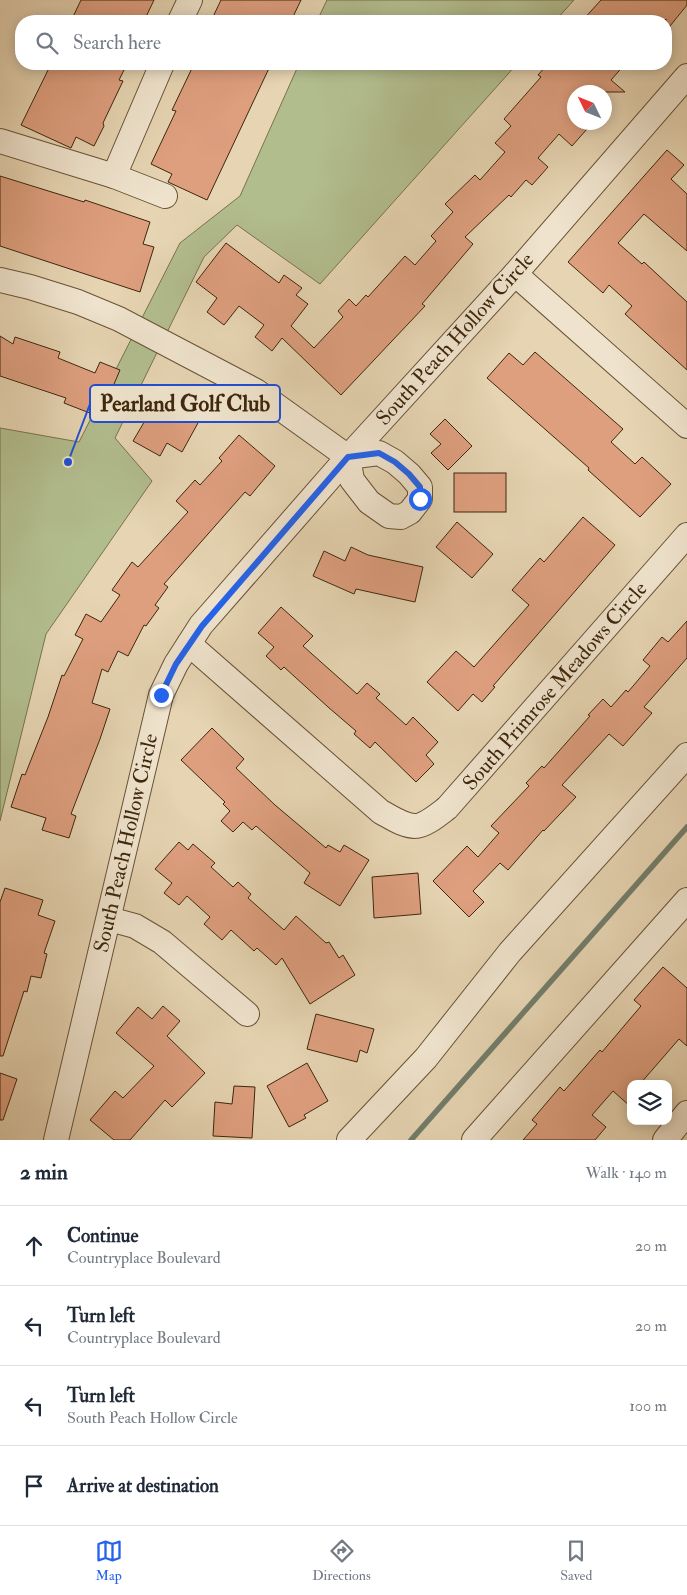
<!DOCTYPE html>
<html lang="en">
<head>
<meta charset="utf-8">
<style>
	:root { --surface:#fff; --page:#f2f2f3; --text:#1f2937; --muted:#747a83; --line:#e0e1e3; --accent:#2563eb }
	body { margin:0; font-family:"IM FELL Double Pica",serif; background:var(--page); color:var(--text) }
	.controls { position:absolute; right:15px; bottom:15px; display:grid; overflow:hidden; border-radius:10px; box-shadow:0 2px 12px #0003 }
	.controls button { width:45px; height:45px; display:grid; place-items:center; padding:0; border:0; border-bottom:1px solid var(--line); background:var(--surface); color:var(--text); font:25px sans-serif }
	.compass { position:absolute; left:567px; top:85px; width:45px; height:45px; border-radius:50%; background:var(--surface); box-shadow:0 2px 12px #0003; rotate:313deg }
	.stop { position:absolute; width:15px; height:15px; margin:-11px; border:4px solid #2563eb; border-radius:50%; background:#fff }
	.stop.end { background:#2563eb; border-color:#fff; box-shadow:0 1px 5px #0008 }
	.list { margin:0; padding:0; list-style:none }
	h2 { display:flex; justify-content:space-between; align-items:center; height:65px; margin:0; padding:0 20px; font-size:21px }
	h2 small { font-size:16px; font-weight:400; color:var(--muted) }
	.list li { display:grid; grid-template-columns:32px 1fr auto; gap:15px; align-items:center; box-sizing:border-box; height:80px; padding:0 20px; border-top:1px solid var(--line) }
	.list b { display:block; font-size:19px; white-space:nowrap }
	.list p { margin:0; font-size:16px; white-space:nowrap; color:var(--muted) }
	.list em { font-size:16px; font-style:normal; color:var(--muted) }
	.icon { flex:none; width:28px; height:28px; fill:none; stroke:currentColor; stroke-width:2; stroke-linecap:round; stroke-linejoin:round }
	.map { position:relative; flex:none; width:687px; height:1140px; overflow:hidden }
	.search { position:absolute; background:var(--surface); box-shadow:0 2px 12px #0003; left:15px; right:15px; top:15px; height:55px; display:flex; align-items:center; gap:12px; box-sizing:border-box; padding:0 18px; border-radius:20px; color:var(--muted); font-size:19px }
	.sheet { height:385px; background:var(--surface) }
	nav { display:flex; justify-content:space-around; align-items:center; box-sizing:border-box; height:70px; border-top:1px solid var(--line); background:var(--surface); font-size:14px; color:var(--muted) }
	nav a { display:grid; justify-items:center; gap:2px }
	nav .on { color:var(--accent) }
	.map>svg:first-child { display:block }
</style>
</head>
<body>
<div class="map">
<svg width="687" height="1140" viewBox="0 0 687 1140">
	<rect width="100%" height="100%" fill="#e6d4b2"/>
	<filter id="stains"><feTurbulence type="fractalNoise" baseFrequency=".004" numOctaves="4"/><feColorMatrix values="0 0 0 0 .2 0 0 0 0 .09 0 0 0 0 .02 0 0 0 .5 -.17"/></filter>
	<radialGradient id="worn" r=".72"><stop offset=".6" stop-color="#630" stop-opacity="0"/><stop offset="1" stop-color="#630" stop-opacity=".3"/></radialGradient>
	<g fill="#b2bd8e" stroke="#78724d">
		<path d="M327,0H574L555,21H317Z"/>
		<path d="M299,64H517L320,284L237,225L204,257L115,438L152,481L46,634L0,821V428L79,442L180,243L240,196Z"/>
	</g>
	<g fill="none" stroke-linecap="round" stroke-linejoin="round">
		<path stroke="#737e6b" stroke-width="5.5" d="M411,1140L687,827"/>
	</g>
	<g fill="#de9f7f" stroke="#3e270c">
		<path d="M81,0H154L144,21H71Z"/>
		<path d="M221,0H301L291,21H211Z"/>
		<path d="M601,0H687V5L666,31V19L664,21H582Z"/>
		<path d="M51,64H127L119,80L123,81L103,123L104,126L94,146L76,137L71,148L21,125Z"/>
		<path d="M194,64H271L207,200L168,182L172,174L151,164L176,111L172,110Z"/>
		<path d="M548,64H625L611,80L625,92H574V122H580L587,129L572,146L559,134L538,158L548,167L532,185L526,180L511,197L509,195L465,237L473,244L422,304L425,306L341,395L282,338L272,351L255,337L264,325L239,306L224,325L207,312L217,298L196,282L226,243L279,283L284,275L302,288L296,295L308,304L291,326L314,348L343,317L338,311L349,299L356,306L366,295L368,297L405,256L415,265L436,241L431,236L453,212L445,204L475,175L480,180L505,152L495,143L511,126L504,119L541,77L538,75Z"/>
		<path d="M667,150L684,165L671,179L687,194V251L644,214L618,243L642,264L644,262L687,302V370L625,314L632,306L609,285L603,293L568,262Z"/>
		<path d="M0,176L84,202L85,200L150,222L143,244L154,247L140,292L0,246Z"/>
		<path d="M0,336L13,344L15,337L60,352L58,358L95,373L100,362L120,370L100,417L64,403L66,398L0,376Z"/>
		<path d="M535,352L623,429L611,442L635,464L642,457L671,484L640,517L588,470L589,468L487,378L509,353L523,365Z"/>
		<path d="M180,399L204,412L182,452L167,443L160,456L133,441L156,402L173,411Z"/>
		<path d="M445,419L472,446L448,470L431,453L441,444L430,434Z"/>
		<path d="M239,435L275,466L250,496L245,492L164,584L168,587L155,605L159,608L146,626L144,625L128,656L118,651L108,672L102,669L92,703L110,709L100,739L71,814L76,816L69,838L42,830L46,818L11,807L22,774L25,775L48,717L62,675L64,676L83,639L75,635L86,614L101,622L120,595L112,590L132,562L138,567L188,512L176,501L195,480L200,485L222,461L219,458Z"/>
		<rect x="454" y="473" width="52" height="39"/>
		<path d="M583,517L615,545L493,686L495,687L482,702L473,694L458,711L427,682L456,651L474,667L529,605L512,590L540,558L544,562Z"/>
		<path d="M457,522L493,554L472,578L436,547Z"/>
		<path d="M351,547L368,555L423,567L415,602L356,589L354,594L313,576L324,551L345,561Z"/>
		<path d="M281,607L313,636L303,646L357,694L367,683L380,694L376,698L406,725L413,717L438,742L426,755L434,764L416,782L375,742L370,748L354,734L356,731L328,707L284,667L281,670L266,656L274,647L258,633Z"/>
		<path d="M687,621V658L644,707L652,713L623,746L609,734L562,785L576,797L544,831L543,830L508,870L500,863L473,891L484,902L469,917L433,881L467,846L478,857L499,833L491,826L529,786L526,783L542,766L544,768L590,716L588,715L603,699L611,707L626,690L628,692L650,666L643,660L662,637L668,642Z"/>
		<path d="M212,728L244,759L236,768L275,805L326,848L328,845L340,852L344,845L369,860L340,906L304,883L310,873L256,826L252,830L243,822L233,832L221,821L230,811L223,804L225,802L181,760Z"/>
		<path d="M179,842L188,850L193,844L215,863L211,867L233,887L238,882L251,894L248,898L284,930L296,916L326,943L329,942L339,958L343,955L355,975L310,1004L282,958L276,965L257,948L254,951L231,930L222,940L204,924L210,917L187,896L179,905L164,893L172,883L155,869Z"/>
		<path d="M418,873L421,914L374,918L372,877Z"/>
		<path d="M5,888L43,900L38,915L55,921L44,953L47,954L41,978L31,976L27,992L24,991L3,1056H0V902Z"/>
		<path d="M663,967L687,988V1046L679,1039L640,1084H631V1107L613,1091L592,1115L606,1127L595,1140H523L537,1124L532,1120L560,1087L564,1091L600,1050L602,1052L641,1006L634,1000Z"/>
		<path d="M163,1006L180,1021L167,1036L205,1073L172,1107L165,1100L130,1140H114L90,1120L115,1091L123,1098L154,1066L116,1033L138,1007L152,1019Z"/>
		<path d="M316,1014L374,1029L367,1053L360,1050L357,1062L307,1049Z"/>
		<path d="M307,1063L328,1101L304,1115L306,1118L289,1127L267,1086Z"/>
		<path d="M0,1073L17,1079L3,1120H0Z"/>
		<path d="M234,1086L255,1087L252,1138L213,1136L215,1102L232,1104Z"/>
	</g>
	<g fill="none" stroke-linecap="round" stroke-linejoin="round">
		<defs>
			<g id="minor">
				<path d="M180,21L190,0"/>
				<path d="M0,141L114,176L165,196"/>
				<path d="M114,176L162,64"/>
				<path d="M515,274L687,426"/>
				<path d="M0,280L30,287L78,302L119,319L256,391L348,457L379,453L395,462L409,474L420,487V499L410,512L401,517L389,516L369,502L352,480L348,457"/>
				<path d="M189,644L381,812C391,817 403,826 415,826C425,826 439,814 447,808L687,535"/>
				<path d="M109,919L135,926L162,942L247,1014"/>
				<path d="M56,1140L161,695L176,664L201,625L348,457L515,274L687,76"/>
				<path d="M349,1140L426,1058L510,952L687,755"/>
				<path d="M474,1140L687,900"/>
				<path d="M665,1140L687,1113"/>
			</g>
		</defs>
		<use href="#minor" stroke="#685236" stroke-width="26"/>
		<use href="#minor" stroke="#efe3cd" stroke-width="24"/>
	</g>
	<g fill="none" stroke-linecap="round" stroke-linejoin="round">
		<path stroke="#2563eb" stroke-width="6" d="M161,695L176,664L202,626L348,457L379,453L395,462L409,474L420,487V499"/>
	</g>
	<g text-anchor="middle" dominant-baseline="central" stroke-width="5" stroke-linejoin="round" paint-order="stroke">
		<g font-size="21" fill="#3e270c" stroke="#efe3cd">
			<text transform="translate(455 339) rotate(-48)">South Peach Hollow Circle</text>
			<text transform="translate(555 686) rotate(-49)">South Primrose Meadows Circle</text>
			<text transform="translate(126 843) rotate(-77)">South Peach Hollow Circle</text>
		</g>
	</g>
	<path fill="none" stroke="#1d4ed8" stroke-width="2" d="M68 462L90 404"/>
	<circle fill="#1d4ed8" stroke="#efe3cd" stroke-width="2" cx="68" cy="462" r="5"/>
	<rect fill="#efe3cd" stroke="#1d4ed8" stroke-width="2" x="90" y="385" width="190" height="37" rx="5"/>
	<g font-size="22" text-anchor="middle" font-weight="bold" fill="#3e270c">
		<text x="185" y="411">Pearland Golf Club</text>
	</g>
	<rect width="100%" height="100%" filter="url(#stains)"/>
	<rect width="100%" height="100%" fill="url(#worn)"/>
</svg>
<div class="controls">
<button><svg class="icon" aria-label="layers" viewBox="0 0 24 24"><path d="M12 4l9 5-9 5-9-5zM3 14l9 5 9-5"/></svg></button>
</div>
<svg class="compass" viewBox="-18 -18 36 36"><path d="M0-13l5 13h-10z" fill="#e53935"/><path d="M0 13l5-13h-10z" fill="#747a83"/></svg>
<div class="stop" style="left:420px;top:499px"></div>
<div class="stop end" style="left:161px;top:695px"></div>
<div class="search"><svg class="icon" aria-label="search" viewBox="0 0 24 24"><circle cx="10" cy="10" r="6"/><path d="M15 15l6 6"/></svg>Search here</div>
</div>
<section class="sheet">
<h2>2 min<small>Walk · 140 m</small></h2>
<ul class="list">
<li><svg class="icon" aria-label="ahead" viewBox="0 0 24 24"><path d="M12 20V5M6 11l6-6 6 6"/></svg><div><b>Continue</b><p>Countryplace Boulevard</p></div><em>20 m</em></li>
<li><svg class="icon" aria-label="left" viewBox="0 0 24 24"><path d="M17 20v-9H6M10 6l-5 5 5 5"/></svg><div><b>Turn left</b><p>Countryplace Boulevard</p></div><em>20 m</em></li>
<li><svg class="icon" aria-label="left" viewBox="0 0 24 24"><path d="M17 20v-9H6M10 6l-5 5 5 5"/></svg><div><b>Turn left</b><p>South Peach Hollow Circle</p></div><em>100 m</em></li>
<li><svg class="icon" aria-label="arrive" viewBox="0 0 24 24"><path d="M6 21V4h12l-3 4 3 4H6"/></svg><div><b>Arrive at destination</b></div></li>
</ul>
</section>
<nav>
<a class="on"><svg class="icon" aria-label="map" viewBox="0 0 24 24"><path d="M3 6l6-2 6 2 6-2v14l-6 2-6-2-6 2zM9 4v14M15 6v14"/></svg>Map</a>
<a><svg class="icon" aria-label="directions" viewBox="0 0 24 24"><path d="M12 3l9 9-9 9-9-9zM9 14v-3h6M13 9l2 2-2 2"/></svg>Directions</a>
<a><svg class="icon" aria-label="saved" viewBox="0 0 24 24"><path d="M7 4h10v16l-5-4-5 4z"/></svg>Saved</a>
</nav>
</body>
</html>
